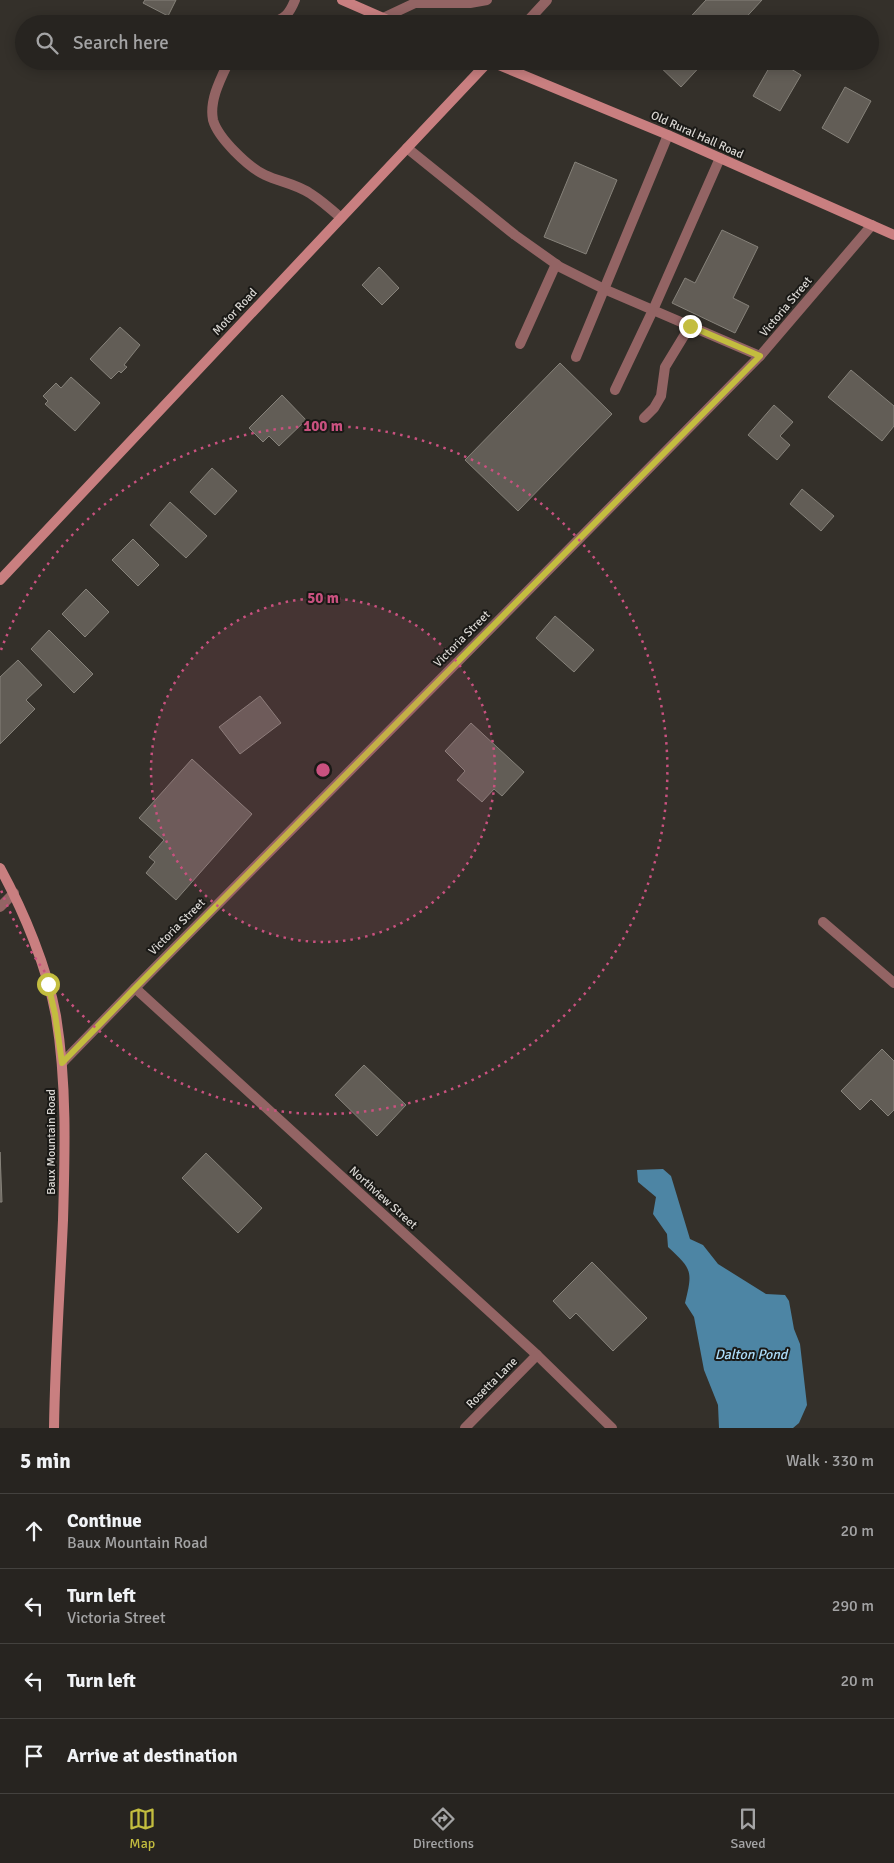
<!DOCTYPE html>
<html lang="en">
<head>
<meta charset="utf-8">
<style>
	:root { --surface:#272420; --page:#33302d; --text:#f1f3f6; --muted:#a4a4a5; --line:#43413e; --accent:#c3bd3f }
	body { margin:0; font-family:Signika,sans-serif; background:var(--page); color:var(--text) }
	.stop { position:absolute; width:15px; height:15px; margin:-11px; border:4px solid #c3bd3f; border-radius:50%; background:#fff }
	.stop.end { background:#c3bd3f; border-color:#fff; box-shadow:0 1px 5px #0008 }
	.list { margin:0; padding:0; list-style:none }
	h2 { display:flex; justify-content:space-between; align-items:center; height:65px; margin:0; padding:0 20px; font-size:21px }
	h2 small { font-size:16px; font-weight:400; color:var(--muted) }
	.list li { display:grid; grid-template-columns:32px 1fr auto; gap:15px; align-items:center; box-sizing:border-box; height:75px; padding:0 20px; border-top:1px solid var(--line) }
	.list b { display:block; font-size:19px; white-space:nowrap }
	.list p { margin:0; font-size:16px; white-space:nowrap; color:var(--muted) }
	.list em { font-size:16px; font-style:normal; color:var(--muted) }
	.icon { flex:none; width:28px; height:28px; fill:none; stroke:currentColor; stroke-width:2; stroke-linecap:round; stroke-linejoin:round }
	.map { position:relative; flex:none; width:894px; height:1428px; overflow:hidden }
	.search { position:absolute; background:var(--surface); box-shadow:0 2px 12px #0003; left:15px; right:15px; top:15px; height:55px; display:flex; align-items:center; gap:12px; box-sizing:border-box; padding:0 18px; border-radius:28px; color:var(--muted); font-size:19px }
	.sheet { height:365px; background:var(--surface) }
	nav { display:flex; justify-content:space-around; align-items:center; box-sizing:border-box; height:70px; border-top:1px solid var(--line); background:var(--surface); font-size:14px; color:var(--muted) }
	nav a { display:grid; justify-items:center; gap:2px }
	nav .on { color:var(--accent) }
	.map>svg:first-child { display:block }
</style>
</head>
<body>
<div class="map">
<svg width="894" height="1428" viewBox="0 0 894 1428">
	<rect width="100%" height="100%" fill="#34302a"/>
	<path fill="#4d85a4" d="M663,1169L671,1176L690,1239L703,1245L718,1264L766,1294L785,1295L789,1301L794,1329L800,1344L807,1405L799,1423L793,1428H719L718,1405L704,1370L694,1317L685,1303C693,1271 692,1269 668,1247L667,1234L653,1214L656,1197L638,1182L637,1170Z"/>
	<g fill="#625d56" stroke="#86827a">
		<path d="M145,0H176L168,16L143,3Z"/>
		<path d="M706,0H762L740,24H684Z"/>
		<path d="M654,61H705L681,87Z"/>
		<path d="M773,61H778L801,75L780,111L753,96Z"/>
		<path d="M845,87L871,101L848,143L822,128Z"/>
		<path d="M575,162L617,180L586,254L544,237Z"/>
		<path d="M722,230L758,247L733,298L749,306L735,333L672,303L685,278L695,283Z"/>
		<path d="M379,267L399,288L382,305L362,285Z"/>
		<path d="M120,327L140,345L124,365L127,367L121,373L119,371L111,379L90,359Z"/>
		<path d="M560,363L612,414L518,511L465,460Z"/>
		<path d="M851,370L894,406V426L882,441L828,397Z"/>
		<path d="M71,377L100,403L75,431L45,404L48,401L43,396L56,383L61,388Z"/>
		<path d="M282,395L306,420L279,446L269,436L263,442L249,428Z"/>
		<path d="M774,405L793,422L780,436L790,445L777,460L748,435Z"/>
		<path d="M212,468L237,491L215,515L190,492Z"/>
		<path d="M802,489L834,516L821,531L790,504Z"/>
		<path d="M170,502L207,536L186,558L150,525Z"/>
		<path d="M133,539L159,565L138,586L112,560Z"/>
		<path d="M86,589L109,612L85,637L62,614Z"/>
		<path d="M555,616L594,650L574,672L536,638Z"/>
		<path d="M49,630L93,674L74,693L31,649Z"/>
		<path d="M18,660L42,685L26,700L35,709L0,744V677Z"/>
		<path d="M260,696L281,723L240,754L219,727Z"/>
		<path d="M471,723L524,772L502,796L494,789L482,802L457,780L465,771L445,751Z"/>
		<path d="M192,759L252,814L176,900L146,873L155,862L149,857L164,840L139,818Z"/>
		<path d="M882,1049L894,1061V1110L888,1116L871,1099L860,1110L841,1091Z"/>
		<path d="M364,1065L406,1105L377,1136L335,1095Z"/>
		<path d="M0,1152L2,1202H0Z"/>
		<path d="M206,1153L262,1208L238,1233L182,1178Z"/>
		<path d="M592,1262L647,1318L613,1351L576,1313L570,1319L553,1301Z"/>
	</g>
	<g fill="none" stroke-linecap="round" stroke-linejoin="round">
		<g stroke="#936464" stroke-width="10">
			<path d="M383,18L415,3H470L487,0"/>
			<path d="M270,24C285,18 289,15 295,0"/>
			<path d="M229,61C221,78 209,100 213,120C218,138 248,167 265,175C280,182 297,184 311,194C322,201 332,210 341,218"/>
			<path d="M407,148L515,235L560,267L604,289L760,356"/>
			<path d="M520,344L556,264"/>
			<path d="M576,357L668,135"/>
			<path d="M615,390L653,310L720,158"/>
			<path d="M644,418L654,408L661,396L665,367L690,326"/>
		</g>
		<g stroke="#936464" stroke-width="10">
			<path d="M0,907L14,893"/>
			<path d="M823,922L894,983"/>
			<path d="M135,988L537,1355L612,1428"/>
			<path d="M62,1063L135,988L760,356L872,225"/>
			<path d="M465,1428L537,1355"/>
		</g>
		<path stroke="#936464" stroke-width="10" d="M525,24L547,0"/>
		<g stroke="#c97f80" stroke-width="10">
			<path d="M342,0L397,24"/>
			<path d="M489,61L668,135L894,235"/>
			<path d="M0,580L489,61"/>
			<path d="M0,868C24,912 47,967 56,1016C67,1083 65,1152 63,1220C60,1289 55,1359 54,1428"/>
		</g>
	</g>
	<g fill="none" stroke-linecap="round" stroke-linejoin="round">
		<path stroke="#c3bd3f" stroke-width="6" d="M48,984L55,1014L62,1063L135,988L760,356L690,326"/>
	</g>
	<circle cx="323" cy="770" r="172" fill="#c9517f" fill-opacity=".12"/>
	<g fill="none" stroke="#c9517f" stroke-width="2.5" stroke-dasharray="2.5 5">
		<circle cx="323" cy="770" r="172"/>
		<path d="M1 650A344 344 0 1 1 1 890"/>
	</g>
	<g text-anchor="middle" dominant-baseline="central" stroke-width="4" stroke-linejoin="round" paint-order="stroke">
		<g font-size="12" fill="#dad7d3" stroke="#1a1916">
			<text transform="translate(697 135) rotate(24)">Old Rural Hall Road</text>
			<text transform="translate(786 307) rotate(-50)">Victoria Street</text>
			<text transform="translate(235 312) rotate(-47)">Motor Road</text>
			<text transform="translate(462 639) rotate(-45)">Victoria Street</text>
			<text transform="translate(177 927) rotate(-45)">Victoria Street</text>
			<text transform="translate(51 1142) rotate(-90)">Baux Mountain Road</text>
			<text transform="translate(383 1198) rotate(42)">Northview Street</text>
			<text transform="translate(492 1383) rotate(-45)">Rosetta Lane</text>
		</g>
		<g font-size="14" font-style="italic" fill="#acdcf9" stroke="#1a1916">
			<text x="751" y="1354">Dalton Pond</text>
		</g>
	</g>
	<circle cx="323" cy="770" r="8" fill="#c9517f" stroke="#1a1916" stroke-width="2.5"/>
	<g font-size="15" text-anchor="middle" font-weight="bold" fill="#c9517f" stroke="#1a1916" stroke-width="4" stroke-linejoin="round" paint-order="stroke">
		<text x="323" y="431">100 m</text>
		<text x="323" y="603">50 m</text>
	</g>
</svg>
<div class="stop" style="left:48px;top:984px"></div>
<div class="stop end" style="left:690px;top:326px"></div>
<div class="search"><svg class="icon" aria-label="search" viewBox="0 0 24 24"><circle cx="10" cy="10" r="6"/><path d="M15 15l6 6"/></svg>Search here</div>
</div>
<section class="sheet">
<h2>5 min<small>Walk · 330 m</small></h2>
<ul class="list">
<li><svg class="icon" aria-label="ahead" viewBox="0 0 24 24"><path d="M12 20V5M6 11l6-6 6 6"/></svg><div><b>Continue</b><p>Baux Mountain Road</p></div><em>20 m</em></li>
<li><svg class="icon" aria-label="left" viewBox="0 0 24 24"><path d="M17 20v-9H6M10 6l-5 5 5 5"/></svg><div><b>Turn left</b><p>Victoria Street</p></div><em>290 m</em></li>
<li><svg class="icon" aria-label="left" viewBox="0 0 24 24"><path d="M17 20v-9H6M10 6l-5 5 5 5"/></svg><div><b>Turn left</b></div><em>20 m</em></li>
<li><svg class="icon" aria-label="arrive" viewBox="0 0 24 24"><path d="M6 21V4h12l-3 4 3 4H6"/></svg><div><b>Arrive at destination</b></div></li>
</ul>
</section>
<nav>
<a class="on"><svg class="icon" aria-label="map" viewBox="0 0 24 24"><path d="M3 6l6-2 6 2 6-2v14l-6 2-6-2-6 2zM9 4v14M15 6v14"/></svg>Map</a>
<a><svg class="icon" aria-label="directions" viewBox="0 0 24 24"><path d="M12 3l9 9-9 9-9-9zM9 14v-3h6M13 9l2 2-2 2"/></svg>Directions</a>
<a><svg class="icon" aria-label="saved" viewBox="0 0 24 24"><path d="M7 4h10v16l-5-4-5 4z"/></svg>Saved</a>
</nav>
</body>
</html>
